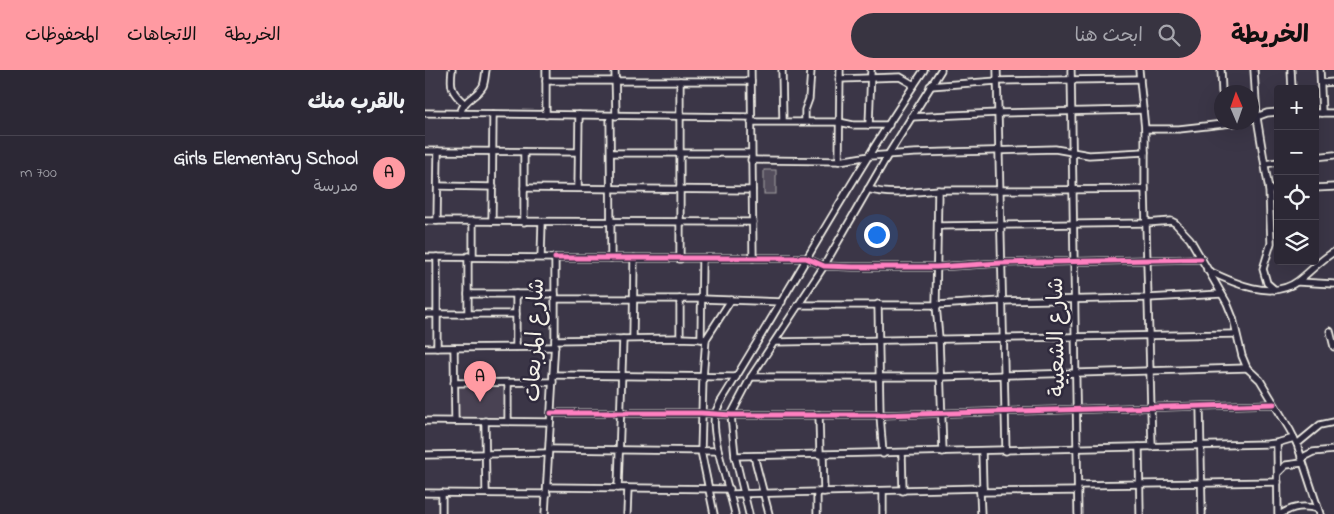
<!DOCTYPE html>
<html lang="ar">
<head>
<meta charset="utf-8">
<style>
	:root { --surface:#2c2835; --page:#383441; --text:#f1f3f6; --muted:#a6a6ad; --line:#484450; --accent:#ff9aa2 }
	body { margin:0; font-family:"Indie Flower","Playpen Sans Arabic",sans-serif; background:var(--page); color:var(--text); direction:rtl }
	.controls { position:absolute; right:15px; top:15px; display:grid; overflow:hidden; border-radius:5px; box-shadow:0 5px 20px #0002 }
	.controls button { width:45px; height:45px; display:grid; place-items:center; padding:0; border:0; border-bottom:1px solid var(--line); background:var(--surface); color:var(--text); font:25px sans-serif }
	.compass { position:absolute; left:789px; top:15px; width:45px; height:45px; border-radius:50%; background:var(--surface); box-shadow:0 5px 20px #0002; rotate:358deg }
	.you { position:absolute; left:451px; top:164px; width:18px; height:18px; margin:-12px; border:4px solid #fff; border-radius:50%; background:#1a73e8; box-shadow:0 0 0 8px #1a73e833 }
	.badge { display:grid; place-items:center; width:32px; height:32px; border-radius:50%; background:var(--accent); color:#111; font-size:16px; font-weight:700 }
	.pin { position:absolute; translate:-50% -41px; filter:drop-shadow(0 1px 2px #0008) }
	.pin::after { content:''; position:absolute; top:26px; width:18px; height:15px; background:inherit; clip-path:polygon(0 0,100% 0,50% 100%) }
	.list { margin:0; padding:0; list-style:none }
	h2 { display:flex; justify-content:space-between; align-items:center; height:65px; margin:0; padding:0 20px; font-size:21px }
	h2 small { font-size:16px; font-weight:400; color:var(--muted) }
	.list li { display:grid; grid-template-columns:32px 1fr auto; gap:15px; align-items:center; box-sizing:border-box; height:75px; padding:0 20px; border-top:1px solid var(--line) }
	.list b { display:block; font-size:19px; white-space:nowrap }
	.list p { margin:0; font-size:16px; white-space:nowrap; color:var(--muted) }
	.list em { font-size:16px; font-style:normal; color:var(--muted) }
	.icon { flex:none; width:28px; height:28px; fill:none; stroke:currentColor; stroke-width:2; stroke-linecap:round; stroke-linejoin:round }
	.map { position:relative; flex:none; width:909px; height:444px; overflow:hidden; direction:ltr }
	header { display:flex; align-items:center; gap:30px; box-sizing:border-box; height:70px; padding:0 25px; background:var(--accent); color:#111 }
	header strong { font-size:24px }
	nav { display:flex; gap:28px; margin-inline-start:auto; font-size:18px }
	.search { width:350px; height:45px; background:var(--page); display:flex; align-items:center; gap:12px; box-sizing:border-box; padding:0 18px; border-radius:28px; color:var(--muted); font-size:19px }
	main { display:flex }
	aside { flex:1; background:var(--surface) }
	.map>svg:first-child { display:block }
</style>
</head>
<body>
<header>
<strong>الخريطة</strong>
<div class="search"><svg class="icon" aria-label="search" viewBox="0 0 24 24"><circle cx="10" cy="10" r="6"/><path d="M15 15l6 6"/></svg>ابحث هنا</div>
<nav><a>الخريطة</a><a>الاتجاهات</a><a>المحفوظات</a></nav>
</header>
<main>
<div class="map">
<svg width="909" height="444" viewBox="0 0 909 444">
	<rect width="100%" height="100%" fill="#3b3647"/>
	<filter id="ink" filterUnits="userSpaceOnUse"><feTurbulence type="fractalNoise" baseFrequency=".02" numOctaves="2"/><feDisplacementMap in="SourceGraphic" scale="10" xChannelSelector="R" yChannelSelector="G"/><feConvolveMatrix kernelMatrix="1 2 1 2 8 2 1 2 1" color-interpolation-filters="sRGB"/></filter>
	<g filter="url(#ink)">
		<path fill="#484352" d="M32,314L78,315V349H32Z"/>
		<rect fill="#534e5c" stroke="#a4a0a2" x="339" y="100" width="12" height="24"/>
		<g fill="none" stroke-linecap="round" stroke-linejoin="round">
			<defs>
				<g id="minor">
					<path d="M27,0C25,16 26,22 39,33"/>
					<path d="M190,0L191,46"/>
					<path d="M326,0L328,188"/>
					<path d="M357,0L358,51"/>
					<path d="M572,0L581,381"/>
					<path d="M646,0L653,444"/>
					<path d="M714,0L720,59V119L727,377"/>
					<path d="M796,0L797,22"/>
					<path d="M829,0L832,48L844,120"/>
					<path d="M866,0L867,19"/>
					<path d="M895,0L897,43"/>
					<path d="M414,9L475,7L489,15"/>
					<path d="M121,11H326"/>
					<path d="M255,11V189"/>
					<path d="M896,13L909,12"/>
					<path d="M505,16L572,11L715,9"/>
					<path d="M0,43L326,47"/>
					<path d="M890,43H909"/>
					<path d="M35,44C39,28 51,28 58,16C60,11 60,5 61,0"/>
					<path d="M121,45V0"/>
					<path d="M185,46L186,188"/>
					<path d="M486,47L573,43L718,40"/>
					<path d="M826,49L842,43L853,42"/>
					<path d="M380,51V40L384,29L386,0"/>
					<path d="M326,52H414L428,55H464"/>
					<path d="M444,55L446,0"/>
					<path d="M720,59H754L816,52"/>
					<path d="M0,81L153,82"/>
					<path d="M186,83H326"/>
					<path d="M890,87L909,85"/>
					<path d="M326,90L414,91L445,86L489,83L630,79L664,85L720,82"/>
					<path d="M414,91L415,0"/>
					<path d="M840,94L853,92"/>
					<path d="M13,116L68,117"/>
					<path d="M99,118L327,120"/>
					<path d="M153,118L154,45"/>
					<path d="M890,118L909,117"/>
					<path d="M443,119C470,127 495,120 522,120C588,120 654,120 720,119"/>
					<path d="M513,120L511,235L514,268L518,382"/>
					<path d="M0,151L328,152"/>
					<path d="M12,151L13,81"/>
					<path d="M67,151L68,44"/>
					<path d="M99,152V82"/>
					<path d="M513,156L721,153L746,151L750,153L765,169L802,233L808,248L817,286L822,298L835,310L865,360L872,374L895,444"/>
					<path d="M43,186V244"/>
					<path d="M48,186V151"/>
					<path d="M0,187L130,188V270L120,444"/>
					<path d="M12,187V278"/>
					<path d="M116,187L117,152"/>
					<path d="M130,188H381L399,196L428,197H511L576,193L776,189"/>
					<path d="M782,200C808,213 847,231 873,211C885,202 895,190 909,182"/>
					<path d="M873,212L909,214"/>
					<path d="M850,220L842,213L838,199L846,173L844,120H853"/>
					<path d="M43,224H130"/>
					<path d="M91,224V277"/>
					<path d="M131,229H277L357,232"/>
					<path d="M255,229V268"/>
					<path d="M453,234L455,345L458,384"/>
					<path d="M373,235H511L576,231L723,228L796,224"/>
					<path d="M0,244H91"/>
					<path d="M905,261L909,277"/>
					<path d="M208,268L209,188"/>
					<path d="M276,269L277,189"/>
					<path d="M130,270L255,268L281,269"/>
					<path d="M350,272L811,264"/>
					<path d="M0,278L130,277"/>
					<path d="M29,278L30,351"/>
					<path d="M128,305L311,307"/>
					<path d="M326,307H516L822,298"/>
					<path d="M29,313L128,312"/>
					<path d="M83,313V351"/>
					<path d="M775,337L777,444"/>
					<path d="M126,343H276L306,345H455L849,334"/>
					<path d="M394,345L395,385"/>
					<path d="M0,351L125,352"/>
					<path d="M60,351L61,423"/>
					<path d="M852,373L853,444"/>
					<path d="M872,374L895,355L909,352"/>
					<path d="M714,377L715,444"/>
					<path d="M124,379L293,381"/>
					<path d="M477,383L478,421"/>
					<path d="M0,385L123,383"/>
					<path d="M398,385L399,422"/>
					<path d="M310,386L842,374L852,373L869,368"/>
					<path d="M329,386L344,444"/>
					<path d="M876,388L888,382L909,380"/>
					<path d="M853,403L861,395L877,393"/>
					<path d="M653,415L853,412"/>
					<path d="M122,417L305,419"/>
					<path d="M193,418L198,269"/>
					<path d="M555,422L653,421"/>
					<path d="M0,423L122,424"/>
					<path d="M392,423V444"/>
					<path d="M306,424L558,418"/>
					<path d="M17,444V423"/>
					<path d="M202,444L203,418"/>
					<path d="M289,444L276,381L278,308L281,269L306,230"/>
					<path d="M310,444C305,420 285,365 290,344C291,340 294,336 295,333C364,222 426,108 499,0"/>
					<path d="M324,444L310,386L306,345L326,307L399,196L463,85L516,0"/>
					<path d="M458,444V421"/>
					<path d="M556,444L555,422L558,418L557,381"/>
					<path d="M856,444C868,436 879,435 893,439"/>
				</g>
			</defs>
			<use href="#minor" stroke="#f4f1e8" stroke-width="9"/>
			<use href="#minor" stroke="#2f2a3d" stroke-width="5.5"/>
			<defs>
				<g id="cycleway">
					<path d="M130,188H381L399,196L428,197H511L576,193L776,189"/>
					<path d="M126,343H276L306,345H455L849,334"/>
				</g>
			</defs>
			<use href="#cycleway" stroke="#2f2a3d" stroke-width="8"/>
			<use href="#cycleway" stroke="#ff80c0" stroke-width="5"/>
		</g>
	</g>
	<g text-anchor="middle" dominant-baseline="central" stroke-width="5" stroke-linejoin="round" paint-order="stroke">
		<g font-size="22" fill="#f4f1e8" stroke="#2f2a3d">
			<text transform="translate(633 267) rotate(-91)">شارع الشعبية</text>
			<text transform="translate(111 270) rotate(-88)">شارع المربعات</text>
		</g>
	</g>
</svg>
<div class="controls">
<button>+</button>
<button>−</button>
<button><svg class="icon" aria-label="locate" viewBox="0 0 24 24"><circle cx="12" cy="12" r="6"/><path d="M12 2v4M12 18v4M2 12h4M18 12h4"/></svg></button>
<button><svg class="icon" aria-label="layers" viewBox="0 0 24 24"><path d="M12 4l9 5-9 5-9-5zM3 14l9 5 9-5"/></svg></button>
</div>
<svg class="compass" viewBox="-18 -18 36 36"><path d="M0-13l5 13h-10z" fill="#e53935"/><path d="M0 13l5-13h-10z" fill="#a6a6ad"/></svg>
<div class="you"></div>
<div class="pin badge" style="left:55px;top:332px">A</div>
</div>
<aside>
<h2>بالقرب منك<small></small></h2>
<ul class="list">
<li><span class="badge">A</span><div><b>Girls Elementary School</b><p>مدرسة</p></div><em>700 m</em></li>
</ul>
</aside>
</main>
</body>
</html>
